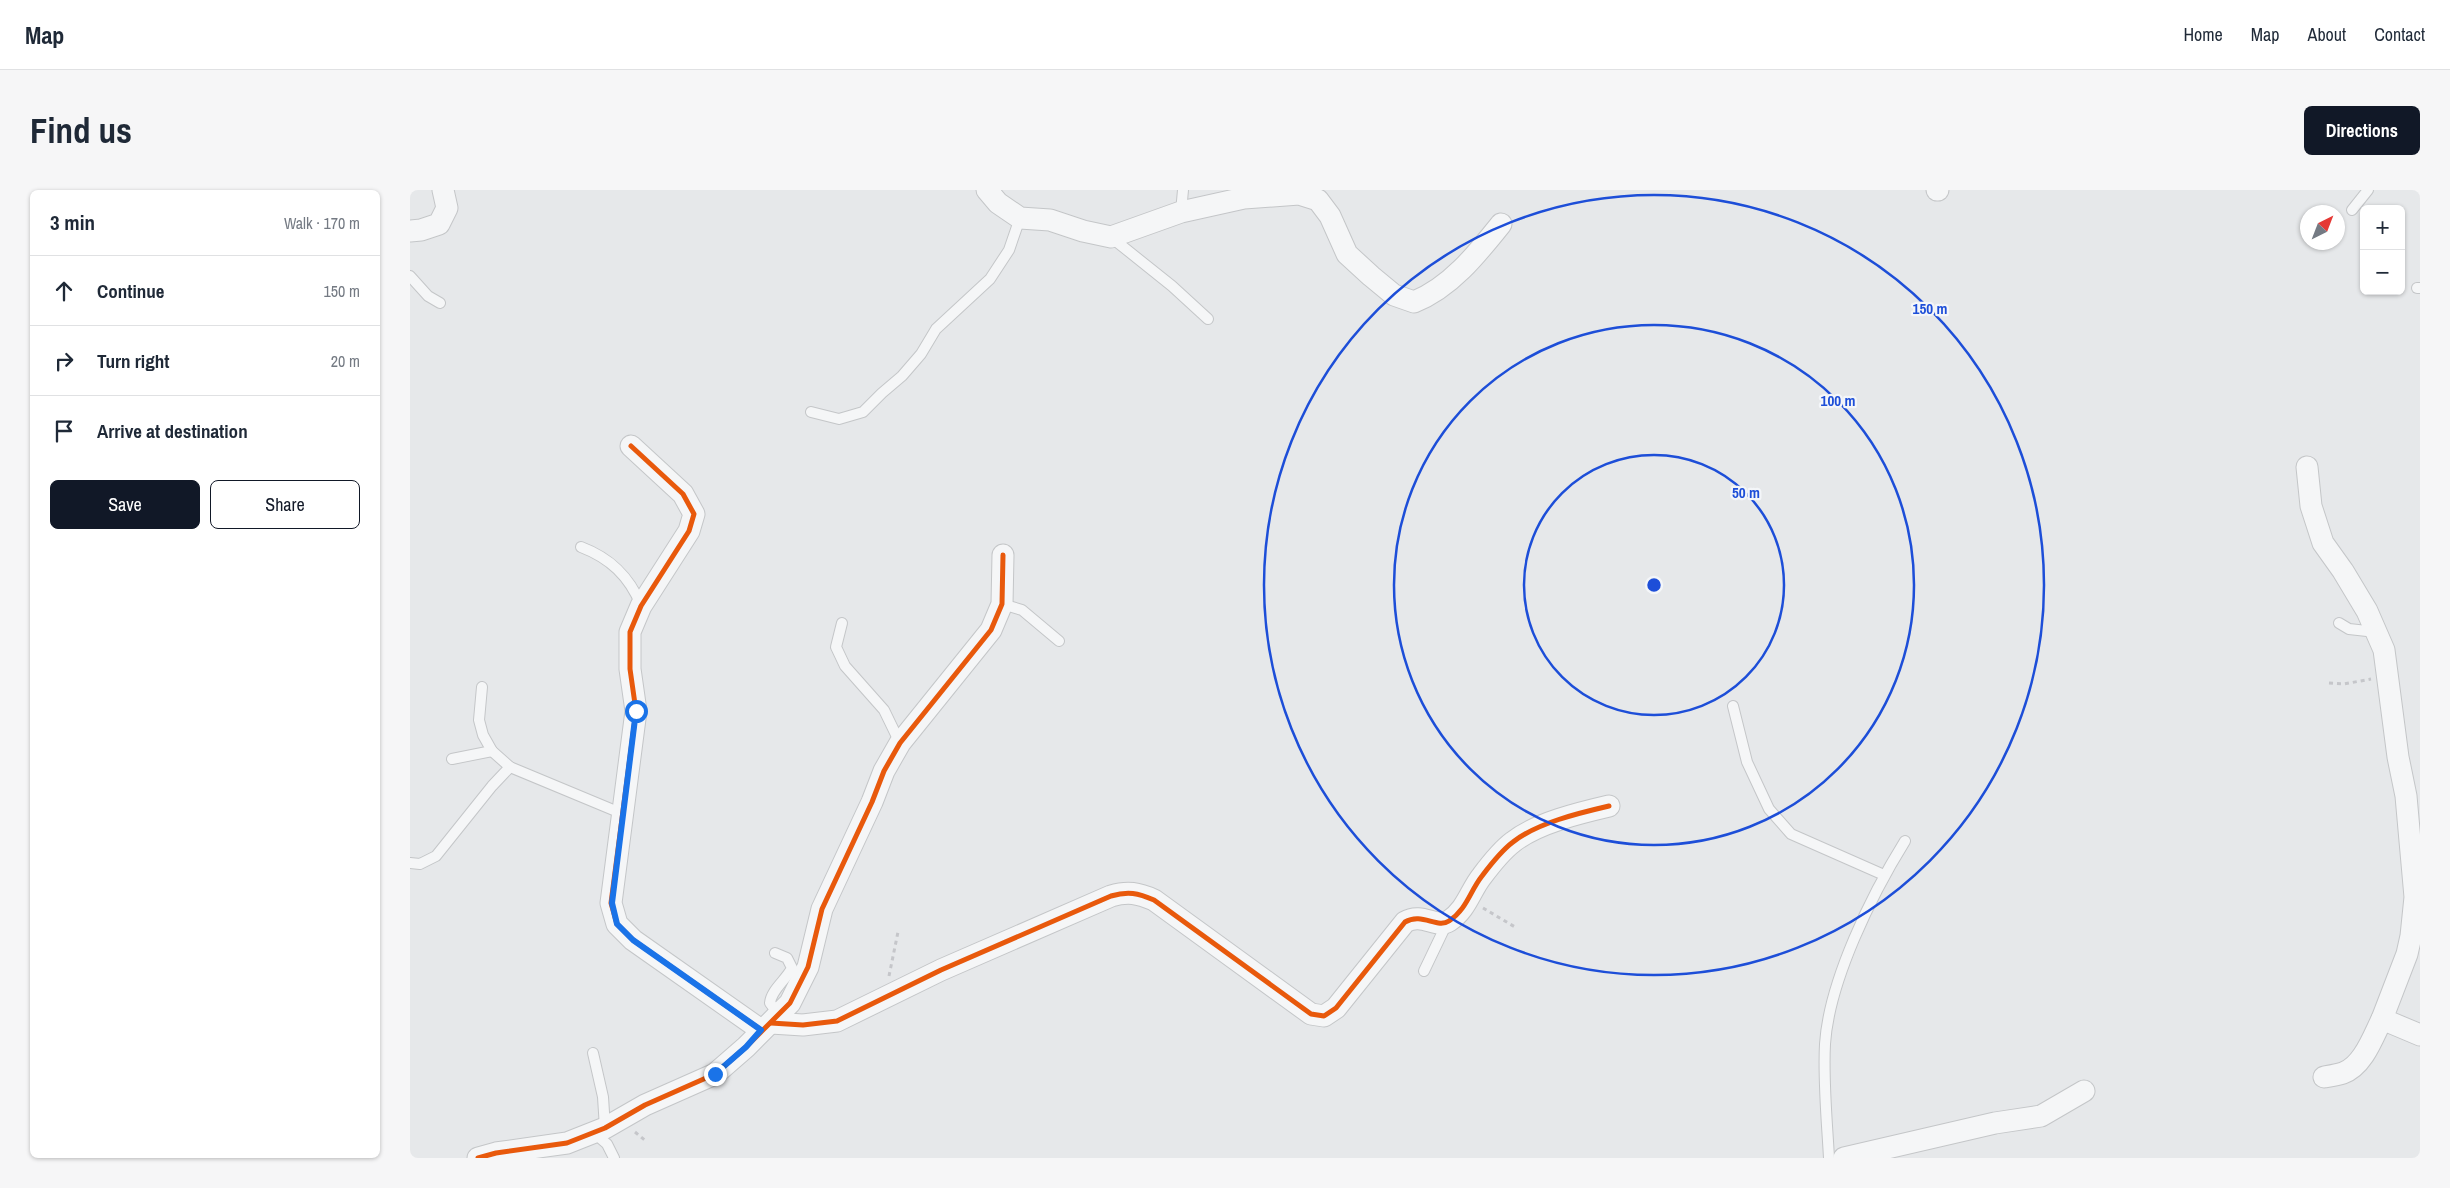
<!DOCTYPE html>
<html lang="en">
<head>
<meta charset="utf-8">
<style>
	:root { --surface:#fff; --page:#f6f6f7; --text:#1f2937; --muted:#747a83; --line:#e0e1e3; --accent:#111827 }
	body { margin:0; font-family:"Archivo Narrow",sans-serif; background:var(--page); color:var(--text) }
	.controls { position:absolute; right:15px; top:15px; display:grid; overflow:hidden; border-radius:8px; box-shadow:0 1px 4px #0004 }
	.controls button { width:45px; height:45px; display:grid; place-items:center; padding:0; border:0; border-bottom:1px solid var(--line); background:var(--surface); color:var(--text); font:25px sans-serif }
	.compass { position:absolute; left:1890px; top:15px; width:45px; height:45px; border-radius:50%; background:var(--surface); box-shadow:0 1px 4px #0004; rotate:42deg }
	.stop { position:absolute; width:15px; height:15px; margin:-11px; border:4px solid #1a73e8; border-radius:50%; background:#fff }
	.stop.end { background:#1a73e8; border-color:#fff; box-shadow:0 1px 5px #0008 }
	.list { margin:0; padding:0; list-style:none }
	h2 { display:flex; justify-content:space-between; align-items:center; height:65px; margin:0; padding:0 20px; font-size:21px }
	h2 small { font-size:16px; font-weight:400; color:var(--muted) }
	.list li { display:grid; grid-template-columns:32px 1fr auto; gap:15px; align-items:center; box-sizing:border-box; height:70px; padding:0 20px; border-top:1px solid var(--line) }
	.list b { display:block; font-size:19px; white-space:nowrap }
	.list em { font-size:16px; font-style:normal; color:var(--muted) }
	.actions { display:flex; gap:10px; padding:15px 20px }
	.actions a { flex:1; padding:11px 0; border:1px solid var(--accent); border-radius:8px; text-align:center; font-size:18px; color:var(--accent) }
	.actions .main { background:var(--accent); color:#fff }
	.icon { flex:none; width:28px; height:28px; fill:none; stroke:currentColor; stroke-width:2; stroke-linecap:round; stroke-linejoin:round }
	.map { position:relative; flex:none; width:2010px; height:968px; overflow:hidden; border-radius:8px }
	header { display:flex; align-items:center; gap:30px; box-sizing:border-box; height:70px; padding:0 25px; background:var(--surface); border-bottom:1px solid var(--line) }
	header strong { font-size:24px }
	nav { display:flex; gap:28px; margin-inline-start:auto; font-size:18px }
	.intro { display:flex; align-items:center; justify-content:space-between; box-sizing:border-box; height:120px; padding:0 30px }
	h1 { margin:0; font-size:35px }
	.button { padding:12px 22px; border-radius:8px; background:var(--accent); color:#fff; font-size:18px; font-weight:700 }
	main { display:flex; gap:30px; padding:0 30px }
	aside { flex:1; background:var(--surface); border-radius:8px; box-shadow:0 1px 4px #0004 }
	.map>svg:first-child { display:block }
</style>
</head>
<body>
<header>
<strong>Map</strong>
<nav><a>Home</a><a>Map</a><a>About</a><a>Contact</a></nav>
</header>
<div class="intro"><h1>Find us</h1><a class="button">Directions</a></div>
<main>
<aside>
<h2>3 min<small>Walk · 170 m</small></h2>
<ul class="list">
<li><svg class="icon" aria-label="ahead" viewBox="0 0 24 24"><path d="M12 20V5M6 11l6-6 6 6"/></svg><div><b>Continue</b></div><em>150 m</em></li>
<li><svg class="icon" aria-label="right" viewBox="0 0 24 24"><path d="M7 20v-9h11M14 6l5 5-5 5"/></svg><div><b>Turn right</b></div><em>20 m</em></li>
<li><svg class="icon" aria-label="arrive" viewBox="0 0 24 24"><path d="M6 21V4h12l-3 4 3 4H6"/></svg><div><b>Arrive at destination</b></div></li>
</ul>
<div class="actions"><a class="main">Save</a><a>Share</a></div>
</aside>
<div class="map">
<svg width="2010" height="968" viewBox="0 0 2010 968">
	<rect width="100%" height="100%" fill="#e6e8ea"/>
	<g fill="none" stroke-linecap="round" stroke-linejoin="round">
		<defs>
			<g id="service">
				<path d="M1942,20L1958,0"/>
				<path d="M771,22L773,0"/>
				<path d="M702,48L762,96L798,129"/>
				<path d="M0,86L18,106L30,113"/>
				<path d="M2007,98H2010"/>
				<path d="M401,222L429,229L453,222L472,203L492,186L511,164L526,139L580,89L599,60L610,28"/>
				<path d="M171,357C200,368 219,386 231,415"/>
				<path d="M592,414L612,420L649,451"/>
				<path d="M432,433L426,457L435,476L474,520L490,553"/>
				<path d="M1929,433L1939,439L1966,442"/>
				<path d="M72,497L69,530L73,545L82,561L100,577L213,624"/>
				<path d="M1323,516L1337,572L1359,619L1381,644L1474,685"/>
				<path d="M42,569L82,561"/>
				<path d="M0,673L10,674L26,666L82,596L100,577"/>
				<path d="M365,763L377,768L382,778C376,790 361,800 360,813L369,825"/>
				<path d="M1014,781L1037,733"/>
				<path d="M183,863L193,907L195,938"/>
				<path d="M183,942L197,954L204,968"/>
				<path d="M1419,968C1417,931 1413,891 1415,854C1419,791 1462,704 1495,651"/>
			</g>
			<g id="minor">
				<path d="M577,0L588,13L610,28L640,30L673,41L701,47L771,22L834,8L889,4L908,10L920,26L937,64L961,86L984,105L1004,112C1040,98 1067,64 1091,34"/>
				<path d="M1527,0H1528"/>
				<path d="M0,41L11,40L29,34L37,18L33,0"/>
				<path d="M221,256L273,304L284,324L279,341L231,416L220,442V479L226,521L201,713L207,734L223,750L351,840"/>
				<path d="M1897,277L1901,316L1913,353L1933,381L1957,421L1974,460L1988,567L1996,606L2005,707L2001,746L1997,764L1972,829L2010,845"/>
				<path d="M361,833L393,835L427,831L531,780L701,706C718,701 728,703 744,710L901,824L914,826L926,818L995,732C1012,722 1027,739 1039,731C1057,719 1060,701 1072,686C1081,674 1091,661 1103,652C1127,633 1169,623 1199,616"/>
				<path d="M1914,887C1920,886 1927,885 1933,883C1953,876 1963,847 1972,829"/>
				<path d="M68,968L86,963L157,953L195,938L235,915L305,884L336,857L380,813L398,777L412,719L462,612L474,581L490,553L581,440L592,414L593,365"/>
				<path d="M1434,968L1585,933L1631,926L1674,901"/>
			</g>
		</defs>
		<use href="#service" stroke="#c4c6c8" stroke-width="12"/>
		<use href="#minor" stroke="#c4c6c8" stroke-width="23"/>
		<g stroke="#c5c6ca" stroke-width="3" stroke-dasharray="4 4" stroke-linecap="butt">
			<path d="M1919,493L1934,494L1961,489"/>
			<path d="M1073,718L1105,737"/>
			<path d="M479,786L488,742"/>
			<path d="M225,942L237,952"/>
		</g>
		<use href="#service" stroke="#f5f6f7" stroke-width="10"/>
		<use href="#minor" stroke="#f5f6f7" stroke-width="21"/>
		<defs>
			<g id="cycleway">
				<path d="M221,256L273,304L284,324L279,341L231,416L220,442V479L226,521L201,713L207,734L223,750L351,840"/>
				<path d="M361,833L393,835L427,831L531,780L701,706C718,701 728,703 744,710L901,824L914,826L926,818L995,732C1012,722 1027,739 1039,731C1057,719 1060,701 1072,686C1081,674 1091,661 1103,652C1127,633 1169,623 1199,616"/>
				<path d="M68,968L86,963L157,953L195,938L235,915L305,884L336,857L380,813L398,777L412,719L462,612L474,581L490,553L581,440L592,414L593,365"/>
			</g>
		</defs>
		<use href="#cycleway" stroke="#f4f6f9" stroke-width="8"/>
		<use href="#cycleway" stroke="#e8590c" stroke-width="5"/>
	</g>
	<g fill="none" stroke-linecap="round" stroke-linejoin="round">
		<path stroke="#1a73e8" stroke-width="6" d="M226,521L202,713L207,734L223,750L351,840L336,857L305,884"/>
	</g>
	<g fill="none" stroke="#1d4ed8" stroke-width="2.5">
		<circle cx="1244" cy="395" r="130"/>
		<circle cx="1244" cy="395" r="260"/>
		<circle cx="1244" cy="395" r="390"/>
	</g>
	<circle cx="1244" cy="395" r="8" fill="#1d4ed8" stroke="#f4f6f9" stroke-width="2.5"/>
	<g font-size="15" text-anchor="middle" font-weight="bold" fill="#1d4ed8" stroke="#f4f6f9" stroke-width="4.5" stroke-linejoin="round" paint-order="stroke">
		<text x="1520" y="124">150 m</text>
		<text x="1428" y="216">100 m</text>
		<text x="1336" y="308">50 m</text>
	</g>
</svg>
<div class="controls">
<button>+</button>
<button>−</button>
</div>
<svg class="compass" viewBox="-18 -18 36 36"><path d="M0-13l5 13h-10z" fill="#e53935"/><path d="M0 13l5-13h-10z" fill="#747a83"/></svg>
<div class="stop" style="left:226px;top:521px"></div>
<div class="stop end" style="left:305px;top:884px"></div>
</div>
</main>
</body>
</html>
